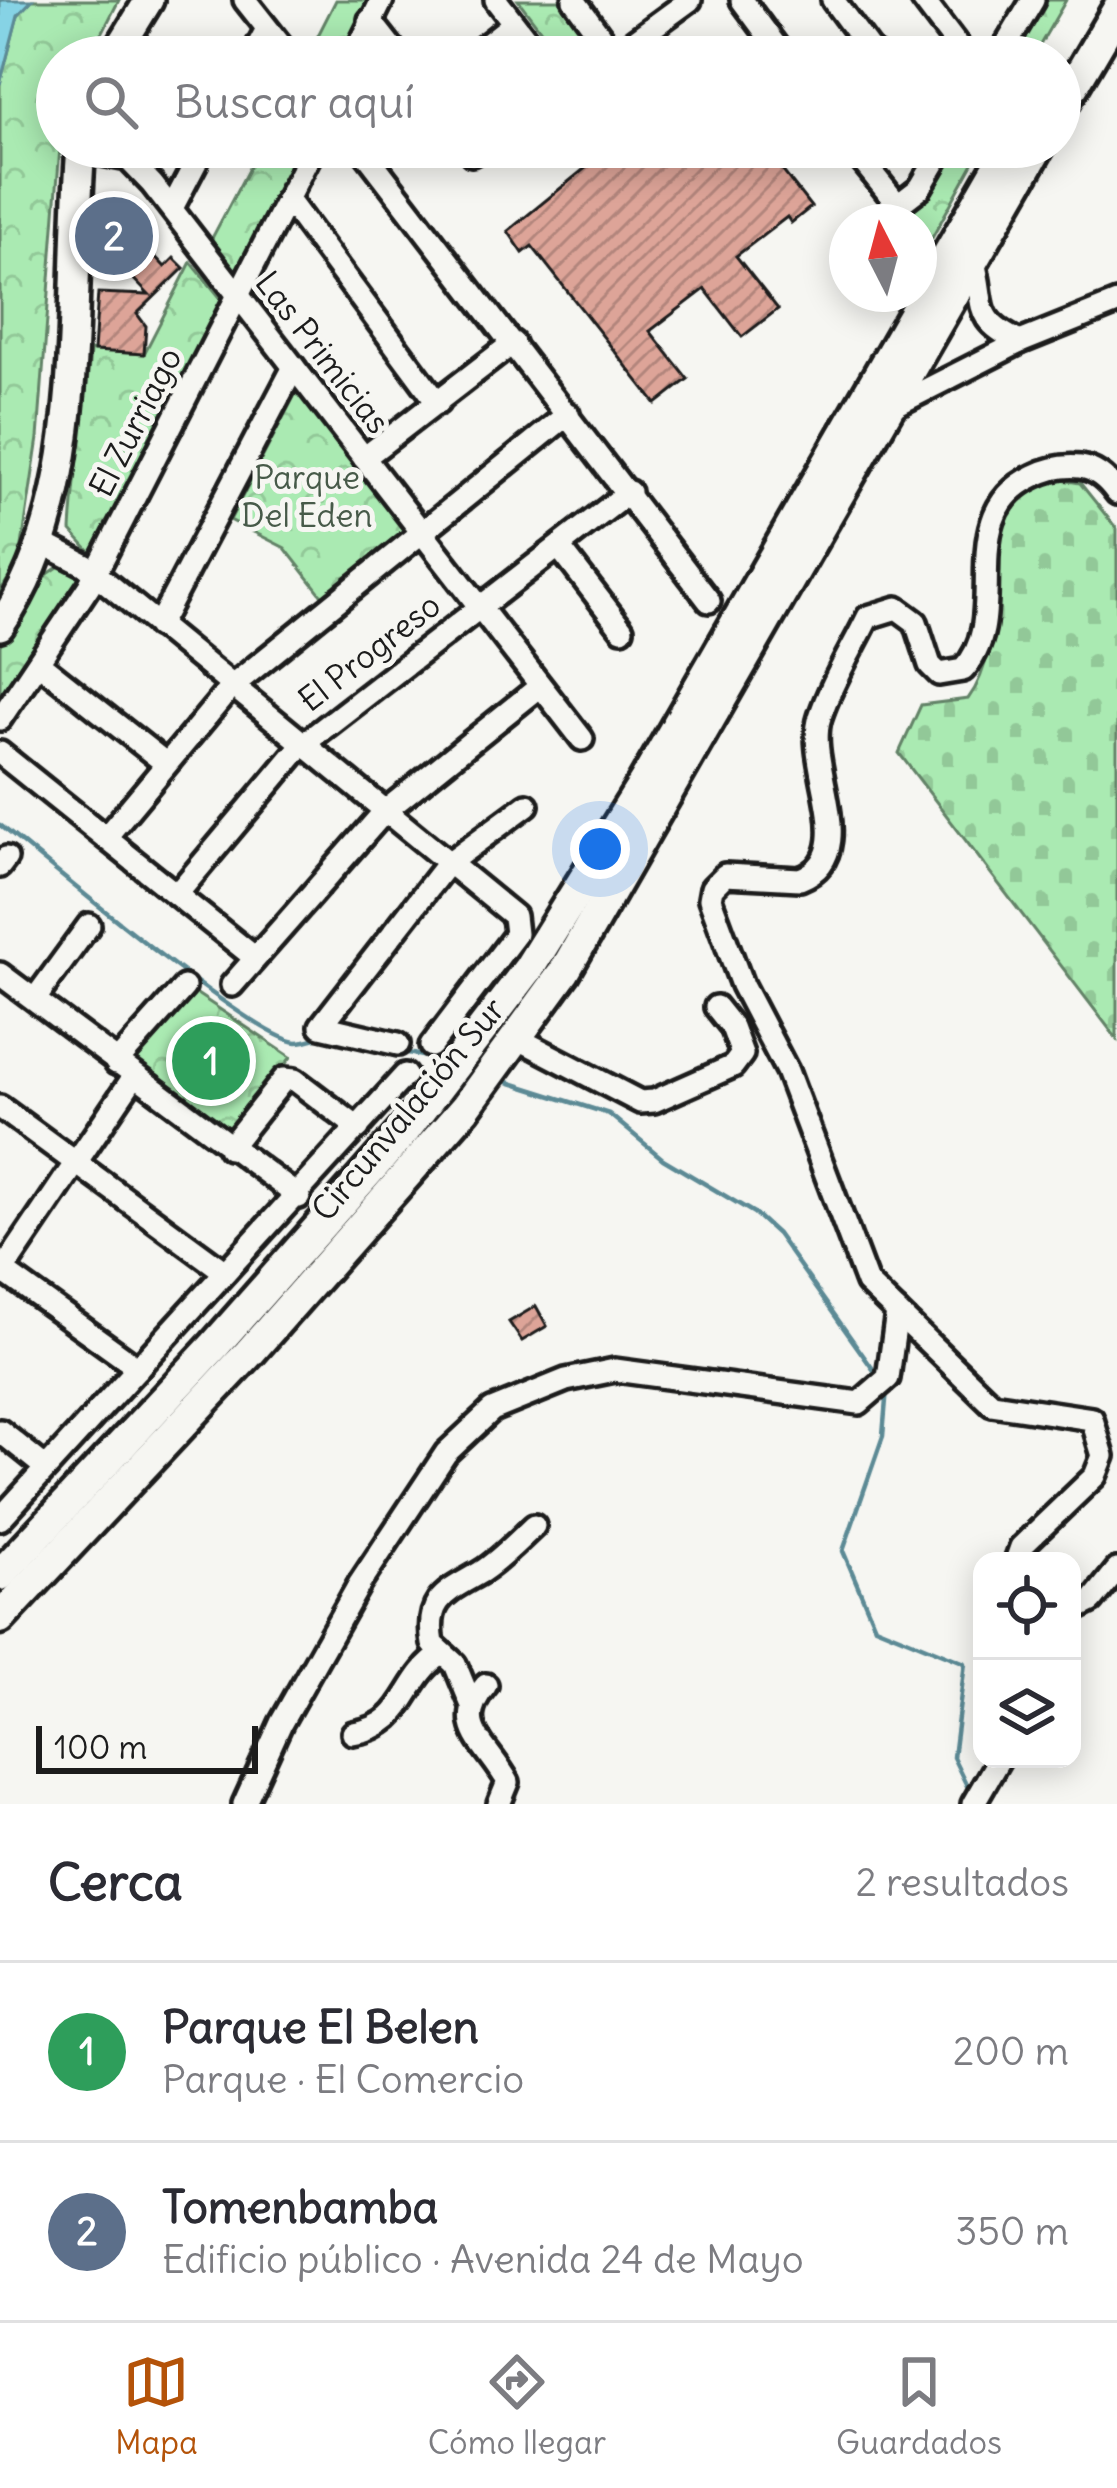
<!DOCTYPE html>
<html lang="es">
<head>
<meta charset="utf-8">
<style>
	:root { --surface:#fff; --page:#f2f2f3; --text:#2b2b33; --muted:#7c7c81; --line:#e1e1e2; --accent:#b45309 }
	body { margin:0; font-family:Delius,sans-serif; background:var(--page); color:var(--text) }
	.controls { position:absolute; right:36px; bottom:36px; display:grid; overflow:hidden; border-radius:24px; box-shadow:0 6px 30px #0003 }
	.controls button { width:108px; height:108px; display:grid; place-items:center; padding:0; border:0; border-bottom:3px solid var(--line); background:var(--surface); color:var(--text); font:60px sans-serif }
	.compass { position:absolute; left:829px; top:204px; width:108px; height:108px; border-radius:50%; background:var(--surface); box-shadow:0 6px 30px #0003; rotate:354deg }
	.scale { position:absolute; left:36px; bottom:30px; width:222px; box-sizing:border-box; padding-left:12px; border:6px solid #1c1c1c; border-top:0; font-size:33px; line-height:42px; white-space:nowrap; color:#1c1c1c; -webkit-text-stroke:9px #f6f6f2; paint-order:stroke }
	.you { position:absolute; left:600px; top:849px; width:42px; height:42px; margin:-30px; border:9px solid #fff; border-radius:50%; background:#1a73e8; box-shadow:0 0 0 18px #1a73e833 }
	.badge { display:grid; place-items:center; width:78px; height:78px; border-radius:50%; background:var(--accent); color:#fff; font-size:39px; font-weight:700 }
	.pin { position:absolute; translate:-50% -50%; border:6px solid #fff; box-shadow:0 3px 12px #0006 }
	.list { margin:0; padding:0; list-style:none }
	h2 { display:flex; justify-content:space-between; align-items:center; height:156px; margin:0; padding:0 48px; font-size:51px }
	h2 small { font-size:39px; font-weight:400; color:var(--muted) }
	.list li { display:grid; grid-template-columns:78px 1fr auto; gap:36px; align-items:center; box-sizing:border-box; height:180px; padding:0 48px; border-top:3px solid var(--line) }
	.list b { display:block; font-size:45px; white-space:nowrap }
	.list p { margin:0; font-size:39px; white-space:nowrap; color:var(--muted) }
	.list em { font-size:39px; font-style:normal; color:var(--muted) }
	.icon { flex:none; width:66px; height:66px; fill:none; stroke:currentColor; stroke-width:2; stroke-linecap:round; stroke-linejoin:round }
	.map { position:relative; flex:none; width:1117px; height:1804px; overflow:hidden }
	.search { position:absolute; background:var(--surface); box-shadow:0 6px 30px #0003; left:36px; right:36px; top:36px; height:132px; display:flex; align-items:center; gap:30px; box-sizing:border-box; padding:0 42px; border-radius:66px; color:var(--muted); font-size:45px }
	.sheet { height:516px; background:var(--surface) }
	nav { display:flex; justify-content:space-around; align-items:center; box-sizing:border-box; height:168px; border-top:3px solid var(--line); background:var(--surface); font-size:33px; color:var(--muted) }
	nav a { display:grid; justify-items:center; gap:6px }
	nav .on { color:var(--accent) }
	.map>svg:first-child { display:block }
</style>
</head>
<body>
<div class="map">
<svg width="1117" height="1804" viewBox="0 0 1117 1804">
	<defs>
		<pattern id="cemetery-stones" width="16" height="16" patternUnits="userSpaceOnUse" patternTransform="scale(3)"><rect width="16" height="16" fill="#aaeab2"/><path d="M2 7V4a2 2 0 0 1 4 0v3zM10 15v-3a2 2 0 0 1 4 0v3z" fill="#92c898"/></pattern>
		<pattern id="park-crowns" width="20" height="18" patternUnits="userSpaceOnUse" patternTransform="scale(3)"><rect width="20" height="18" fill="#aaeab2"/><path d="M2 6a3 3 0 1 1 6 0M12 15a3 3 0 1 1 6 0" fill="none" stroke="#92c898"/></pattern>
		<pattern id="building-hatch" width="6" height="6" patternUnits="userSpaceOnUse" patternTransform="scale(3)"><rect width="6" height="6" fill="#dda498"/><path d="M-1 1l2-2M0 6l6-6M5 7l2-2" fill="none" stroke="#b2857b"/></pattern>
	</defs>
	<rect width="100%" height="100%" fill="#f6f6f2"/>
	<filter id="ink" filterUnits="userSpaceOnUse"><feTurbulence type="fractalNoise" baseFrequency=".00833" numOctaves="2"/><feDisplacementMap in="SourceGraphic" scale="24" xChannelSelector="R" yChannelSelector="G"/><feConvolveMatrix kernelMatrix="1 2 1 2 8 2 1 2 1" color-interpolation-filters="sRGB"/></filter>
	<g filter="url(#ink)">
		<path fill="url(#cemetery-stones)" stroke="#638367" stroke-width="3" d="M1062,480L1080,483L1117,529V1039L899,753L921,705L968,699C1022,627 954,501 1062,480Z"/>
		<g fill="url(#park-crowns)" stroke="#638367" stroke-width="3">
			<path d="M32,0H119L90,57H57L60,147L38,438L20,559L0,592V84L18,15Z"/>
			<path d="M336,0H376L348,57H307Z"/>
			<path d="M518,0H566L597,51L589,57H561Z"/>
			<path d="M1042,0H1066L1033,57H1007Z"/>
			<path d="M260,147H303L242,267L235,269L211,240Z"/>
			<path d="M951,147H982L922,256L919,222H893L884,209L893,210Z"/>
			<path d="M191,262L223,301L91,553L71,531C74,466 86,414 90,350L144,354Z"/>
			<path d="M297,391L407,533L324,598L285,548L230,520Z"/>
			<path d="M61,565L84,576L0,702V645L45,576Z"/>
			<path d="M194,992L291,1057L228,1136L133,1065V1057Z"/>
		</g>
		<path fill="#86d3e5" stroke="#5c8a95" stroke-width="3" d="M0,0H32L18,15L0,84Z"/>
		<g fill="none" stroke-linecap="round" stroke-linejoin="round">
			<g stroke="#5c8a95" stroke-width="4.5">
				<path d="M0,825C46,862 254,1039 297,1042C305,1042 316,1038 324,1036"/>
				<path d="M399,1051L445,1061"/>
				<path d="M501,1080L609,1114L663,1159L754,1213L777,1234L880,1379"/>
				<path d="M887,1388L883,1436L843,1551L875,1626L965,1663L953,1757L971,1794"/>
			</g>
		</g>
		<g fill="url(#building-hatch)" stroke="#1c1c1c" stroke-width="3">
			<path d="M590,147H764L811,207L791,223L787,217L736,256L778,309L742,337L705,289L650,331L688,379L656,404L532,246L523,253L508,231L599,157Z"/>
			<path d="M112,211L165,267L174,258L184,268L137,314L146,326L144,354L94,351L98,293L149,295L94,238L95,227Z"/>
			<path d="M536,1306L547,1326L522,1341L509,1322Z"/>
		</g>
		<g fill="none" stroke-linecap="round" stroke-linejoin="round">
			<defs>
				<g id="minor">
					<path d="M245,0L290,57"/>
					<path d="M496,0L540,57"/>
					<path d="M574,0L614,55"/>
					<path d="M742,0L784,57"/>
					<path d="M833,0L875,57"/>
					<path d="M923,0L966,57"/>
					<path d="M370,20L399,57"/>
					<path d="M252,57L267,29"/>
					<path d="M354,57L382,0"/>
					<path d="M471,57L513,24"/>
					<path d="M612,57L690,0"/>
					<path d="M999,57L1033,0"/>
					<path d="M361,147L709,601"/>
					<path d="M467,147L472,154L482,147"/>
					<path d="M851,147L898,205L920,188L944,147"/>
					<path d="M81,150L128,159L152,184L582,739"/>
					<path d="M288,200L438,403"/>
					<path d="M172,208L204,147"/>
					<path d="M974,262C986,306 971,319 1020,342"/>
					<path d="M890,408L1020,342L1117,303"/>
					<path d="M364,458L513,343"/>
					<path d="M44,544L85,565L514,916L516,934L431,1046"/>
					<path d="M559,547L622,629"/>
					<path d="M158,626L294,367"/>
					<path d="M40,664L164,762"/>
					<path d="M0,719L89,586L314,147"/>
					<path d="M0,753L254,957"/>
					<path d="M106,837L231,687L568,414"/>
					<path d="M0,866L6,858"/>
					<path d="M177,894L301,746L629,492"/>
					<path d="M0,974L299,1197"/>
					<path d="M232,985L384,812L538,688"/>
					<path d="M35,999L89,925"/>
					<path d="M517,1038L640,1102L654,1101L733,1066L742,1054L732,1027L716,1007"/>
					<path d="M398,1044L321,1026L447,864L527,805"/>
					<path d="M116,1063L184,987"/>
					<path d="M0,1107L225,1272"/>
					<path d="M229,1148L284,1079L295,1080L358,1128"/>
					<path d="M3,1271L138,1368"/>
					<path d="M0,1275L133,1078"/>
					<path d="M0,1431L46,1468"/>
					<path d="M0,1519L405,1075"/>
					<path d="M1016,1561L1021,1547L1095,1476L1103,1456L1092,1419L992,1404L867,1283L787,1071L742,985L710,899L712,888L725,875L800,879C864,854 804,765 820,717C831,683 852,650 868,617L897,608L916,622L930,665L939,674L963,670C1015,615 950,516 1034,476C1048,469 1063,465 1080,467C1096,469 1108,480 1117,493"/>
					<path d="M1072,1611L1092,1601L1117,1570"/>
					<path d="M486,1685C451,1727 487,1743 508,1782L499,1804"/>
					<path d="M471,1703L455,1664L433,1644C425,1598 447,1592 481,1572C500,1560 518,1541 534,1526"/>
					<path d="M353,1733C410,1724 401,1680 442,1654"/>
					<path d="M244,1804L281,1723L360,1583L446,1453L492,1410L566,1380L615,1370L859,1403L888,1378L897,1312"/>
					<path d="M973,1804L999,1759"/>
				</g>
				<g id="major">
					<path d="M114,57L149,0"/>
					<path d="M0,626C90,497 68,300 81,147"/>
				</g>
				<g id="highway">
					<path d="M1060,108L1117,11"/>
					<path d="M0,1575L215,1345L406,1129L529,968L644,783L1010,147"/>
					<path d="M0,1618L249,1353L465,1108L564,972L1038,147"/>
				</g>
			</defs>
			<use href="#minor" stroke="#1c1c1c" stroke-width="30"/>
			<use href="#major" stroke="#1c1c1c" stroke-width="36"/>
			<use href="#highway" stroke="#1c1c1c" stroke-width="39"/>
			<use href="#minor" stroke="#f6f6f2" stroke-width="21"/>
			<use href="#major" stroke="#f6f6f2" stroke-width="27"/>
			<use href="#highway" stroke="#f6f6f2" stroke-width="30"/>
		</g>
	</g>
	<g text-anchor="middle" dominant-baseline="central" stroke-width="10" stroke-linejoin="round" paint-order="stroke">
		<g font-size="33" fill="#1c1c1c" stroke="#f6f6f2">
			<text transform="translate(323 352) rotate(52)">Las Primicias</text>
			<text transform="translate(135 422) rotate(-63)">El Zurriago</text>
			<text transform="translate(369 652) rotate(-38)">El Progreso</text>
			<text transform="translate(408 1109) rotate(-50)">Circunvalación Sur</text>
		</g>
		<g font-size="33" fill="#475a49" stroke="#f6f6f2">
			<text x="307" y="477">Parque<tspan x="307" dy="38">Del Eden</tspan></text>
		</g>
	</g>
</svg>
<div class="controls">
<button><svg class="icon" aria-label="locate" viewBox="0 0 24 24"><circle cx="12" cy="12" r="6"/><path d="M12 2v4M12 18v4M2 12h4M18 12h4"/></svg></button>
<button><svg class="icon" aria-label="layers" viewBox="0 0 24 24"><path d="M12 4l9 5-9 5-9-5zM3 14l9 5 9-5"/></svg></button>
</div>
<svg class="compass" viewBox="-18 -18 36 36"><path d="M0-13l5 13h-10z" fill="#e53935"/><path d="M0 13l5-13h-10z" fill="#7c7c81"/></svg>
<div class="scale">100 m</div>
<div class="you"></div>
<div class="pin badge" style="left:211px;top:1061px;background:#2e9e5b">1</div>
<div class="pin badge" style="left:114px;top:236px;background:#5c6f8a">2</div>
<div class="search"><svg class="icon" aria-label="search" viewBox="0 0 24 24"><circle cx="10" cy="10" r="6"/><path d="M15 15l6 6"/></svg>Buscar aquí</div>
</div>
<section class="sheet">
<h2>Cerca<small>2 resultados</small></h2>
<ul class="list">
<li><span class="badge" style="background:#2e9e5b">1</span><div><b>Parque El Belen</b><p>Parque · El Comercio</p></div><em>200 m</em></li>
<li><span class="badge" style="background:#5c6f8a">2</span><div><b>Tomenbamba</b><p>Edificio público · Avenida 24 de Mayo</p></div><em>350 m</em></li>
</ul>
</section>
<nav>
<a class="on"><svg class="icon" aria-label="map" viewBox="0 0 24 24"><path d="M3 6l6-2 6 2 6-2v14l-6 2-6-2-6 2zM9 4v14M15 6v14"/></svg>Mapa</a>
<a><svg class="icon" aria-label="directions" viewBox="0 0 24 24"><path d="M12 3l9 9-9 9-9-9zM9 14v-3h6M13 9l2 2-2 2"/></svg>Cómo llegar</a>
<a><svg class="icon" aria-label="saved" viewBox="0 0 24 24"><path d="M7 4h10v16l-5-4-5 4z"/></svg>Guardados</a>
</nav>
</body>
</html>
